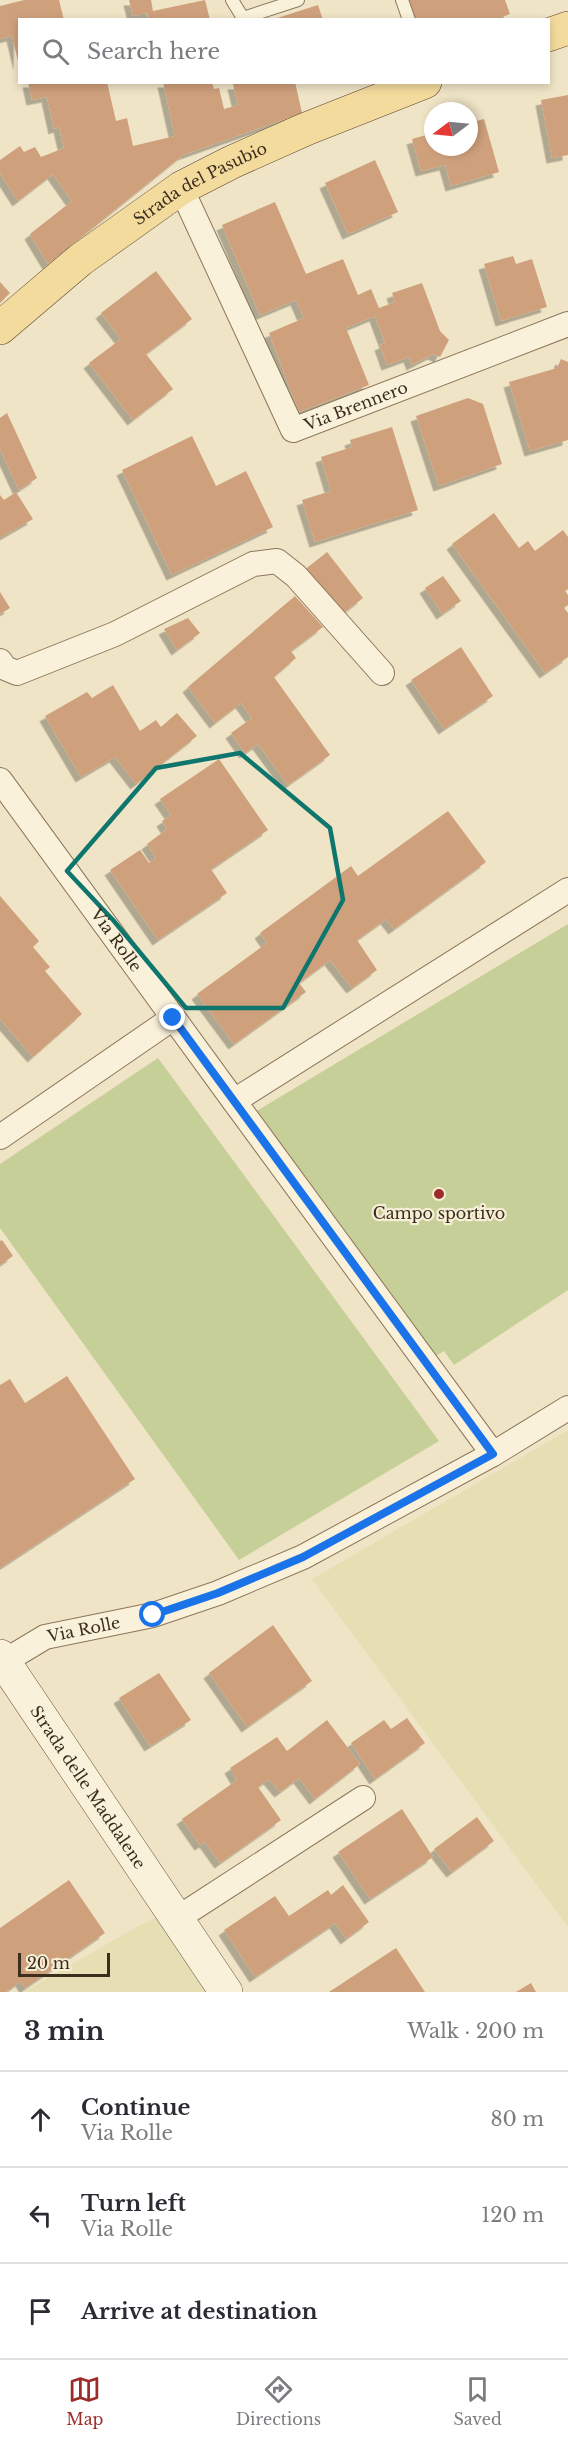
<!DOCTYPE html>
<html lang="en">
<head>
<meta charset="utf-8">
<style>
	:root { --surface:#fff; --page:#f2f2f3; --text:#2b2b33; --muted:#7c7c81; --line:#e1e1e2; --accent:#9d2b29 }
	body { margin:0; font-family:"Libre Baskerville",serif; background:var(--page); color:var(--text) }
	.compass { position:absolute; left:424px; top:102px; width:54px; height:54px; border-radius:50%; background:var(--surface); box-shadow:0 3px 9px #0003; rotate:254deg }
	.scale { position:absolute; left:18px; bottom:15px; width:92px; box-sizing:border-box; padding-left:6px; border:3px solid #3c2e1f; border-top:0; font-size:16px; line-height:21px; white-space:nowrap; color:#3c2e1f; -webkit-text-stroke:4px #f7eed6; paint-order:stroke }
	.stop { position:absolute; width:18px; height:18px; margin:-14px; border:4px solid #1a73e8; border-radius:50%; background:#fff }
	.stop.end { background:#1a73e8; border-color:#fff; box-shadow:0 2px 6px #0008 }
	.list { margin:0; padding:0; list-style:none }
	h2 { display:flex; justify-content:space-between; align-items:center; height:78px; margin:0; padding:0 24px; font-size:26px }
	h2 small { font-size:20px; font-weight:400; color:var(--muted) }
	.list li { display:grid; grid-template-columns:39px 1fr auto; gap:18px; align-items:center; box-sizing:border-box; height:96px; padding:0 24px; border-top:2px solid var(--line) }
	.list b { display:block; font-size:22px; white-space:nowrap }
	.list p { margin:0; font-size:20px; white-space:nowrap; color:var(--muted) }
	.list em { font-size:20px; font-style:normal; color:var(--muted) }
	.icon { flex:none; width:33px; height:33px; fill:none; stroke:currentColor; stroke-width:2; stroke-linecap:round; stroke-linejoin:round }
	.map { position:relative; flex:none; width:568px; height:1992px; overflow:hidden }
	.search { position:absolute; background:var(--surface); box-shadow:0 3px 9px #0003; left:18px; right:18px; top:18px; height:66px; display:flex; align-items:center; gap:15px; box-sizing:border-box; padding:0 21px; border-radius:0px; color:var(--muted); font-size:22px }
	.sheet { height:366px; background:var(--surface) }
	nav { display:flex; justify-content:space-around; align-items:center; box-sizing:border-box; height:84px; border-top:2px solid var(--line); background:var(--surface); font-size:16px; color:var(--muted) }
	nav a { display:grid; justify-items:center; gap:3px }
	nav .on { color:var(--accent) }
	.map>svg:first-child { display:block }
</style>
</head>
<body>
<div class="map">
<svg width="568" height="1992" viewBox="0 0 568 1992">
	<defs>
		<filter id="shadow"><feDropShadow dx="-5.5" dy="5.5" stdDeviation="0" flood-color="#0004"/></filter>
	</defs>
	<rect width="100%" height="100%" fill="#f0e4c6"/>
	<g fill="#e6dfb3">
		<path d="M568,1430V1927L312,1579Z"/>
		<path d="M160,1916L205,1992H23L144,1923Z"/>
	</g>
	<g fill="#c7cf99">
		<path d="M568,924V1290L454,1365L444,1351L426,1362L255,1112Z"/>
		<path d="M158,1058L439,1441L239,1560L0,1228V1164Z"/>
	</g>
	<g fill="#cfa07b" filter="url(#shadow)">
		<path d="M24,0H59L64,20H20L19,65L12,36L0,39V6Z"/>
		<path d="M129,0H151L153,11L205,0L210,20H149L147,13L133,16Z"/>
		<path d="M409,0H505L510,14L494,20H416Z"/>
		<path d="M318,5L323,20H274V19Z"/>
		<path d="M28,82H107L116,121L127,118L133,146L175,136L163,82H212L214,89L219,88L224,109L238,105L233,84L295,82L302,113L183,155L48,264L30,234L72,201L53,174L18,201L0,173V160L20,146L24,152L35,147L41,157L64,148L59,127L54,129L47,97L32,100Z"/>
		<path d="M568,95V155L552,158L541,100Z"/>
		<path d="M484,119L499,172L451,186L445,165L421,171L412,139L433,133V147H469V123Z"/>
		<path d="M375,160L398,212L348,234L325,183Z"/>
		<path d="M275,202L306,274L343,259L358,295L371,289L379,308L395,302L392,293L422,283L440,331L449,340L440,357L433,354L412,365L409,357L387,365L380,345L385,343L375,316L346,328L369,385L299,412L269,333L304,318L296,300L260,315L222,225Z"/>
		<path d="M513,256L516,264L532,259L547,307L501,321L484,264Z"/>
		<path d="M156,271L192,319L146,354L173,389L133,420L89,363L121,339L101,313Z"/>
		<path d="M0,282L10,293L0,303Z"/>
		<path d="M561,359L568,362V440L530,451L509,382L557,368Z"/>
		<path d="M468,398L483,404L502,464L439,486L416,416Z"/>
		<path d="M7,413L37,478L19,490L0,449V418Z"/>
		<path d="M392,427L418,510L315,542L302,500L331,491L321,457L352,447L350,440Z"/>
		<path d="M192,436L216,486L246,471L273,527L172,575L122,470Z"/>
		<path d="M16,492L33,519L0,538V495L4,500Z"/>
		<path d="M494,513L519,548L528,541L535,551L563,530L568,537V589L565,591L568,595V605L564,608L568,613V657L545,673L452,544Z"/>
		<path d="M327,552L363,598L339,617L303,571Z"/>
		<path d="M443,576L461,601L442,614L425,588Z"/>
		<path d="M0,592L10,608L0,614Z"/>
		<path d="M295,596L323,627L291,651L296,658L274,677L330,755L288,785L258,744L245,753L231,733L252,718L241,703L215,723L188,687Z"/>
		<path d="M188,618L200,633L177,650L164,629Z"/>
		<path d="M461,647L493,696L444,729L411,680Z"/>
		<path d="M113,685L140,731L156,720L161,727L177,713L197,736L136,784L115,757L81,777L45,716L87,692L92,698Z"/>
		<path d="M219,759L268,830L211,869L227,893L158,940L110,870L140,850L149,863L156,858L147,844L167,829L162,821L171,815L160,799Z"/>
		<path d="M448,811L486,862L394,929L386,919L357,940L377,970L352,988L330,960L299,983L306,992L234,1044L197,994L267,943L260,933L351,866L358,876Z"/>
		<path d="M0,896L39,941L33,947L50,967L45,971L82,1014L33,1057L0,1019Z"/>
		<path d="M2,1240L13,1256L0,1265V1241Z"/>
		<path d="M67,1376L135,1479L0,1568V1385L10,1379L25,1403Z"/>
		<path d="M273,1625L312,1681L247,1727L209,1673Z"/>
		<path d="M159,1673L191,1720L150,1746L119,1698Z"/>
		<path d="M407,1718L425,1743L375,1779L351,1743L384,1720L391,1729Z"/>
		<path d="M327,1720L360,1764L315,1799L299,1778L280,1792L269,1779L258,1787L281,1820L220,1863L205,1842L200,1845L182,1819L237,1780L230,1768L277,1737L287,1751Z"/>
		<path d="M402,1809L433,1857L370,1899L338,1852Z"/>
		<path d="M477,1817L494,1841L452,1872L434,1849Z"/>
		<path d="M69,1880L105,1933L25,1988L21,1981L6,1992H0V1928Z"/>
		<path d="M343,1885L369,1922L346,1939L335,1923L255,1977L224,1930L275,1896L289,1916L328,1890L331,1895Z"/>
		<path d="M396,1948L425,1992H329Z"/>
		<path d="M531,1983L536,1992H516Z"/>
	</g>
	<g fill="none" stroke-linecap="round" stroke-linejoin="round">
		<defs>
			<g id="lane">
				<path d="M232,0L243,18L298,0"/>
				<path d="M402,0L409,20"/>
			</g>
			<g id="street">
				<path id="s1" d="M181,188L293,430L568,324"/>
				<path d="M0,661L5,668L17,673L115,634L253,564L277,561L296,576L382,673"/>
				<path id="s2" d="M0,780L234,1101"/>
				<path d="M0,1137L173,1018"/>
				<path d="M493,1454L234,1101L568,890"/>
				<path id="s3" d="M0,1664L45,1637L153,1615L218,1593L303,1557L493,1454L568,1408"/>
				<path d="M178,1918L363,1798"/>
			</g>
			<g id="secondary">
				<path id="s4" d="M0,1656L226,1992"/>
			</g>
			<g id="primary">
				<path d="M548,35L568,28"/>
				<path id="s5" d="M0,328L80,260L181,188L232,162L306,129L425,82"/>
			</g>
		</defs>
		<use href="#lane" stroke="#8c765b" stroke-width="14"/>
		<use href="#street" stroke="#8c765b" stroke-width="26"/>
		<use href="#secondary" stroke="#6e573e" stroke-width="34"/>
		<use href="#primary" stroke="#5a442f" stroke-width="34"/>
		<use href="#lane" stroke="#faf1da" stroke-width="12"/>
		<use href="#street" stroke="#faf1da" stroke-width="24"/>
		<use href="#secondary" stroke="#faf1da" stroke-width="33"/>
		<use href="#primary" stroke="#f3db9d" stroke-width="33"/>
	</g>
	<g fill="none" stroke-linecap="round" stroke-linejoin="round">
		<path stroke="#1a73e8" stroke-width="8" d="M153,1615L218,1593L303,1557L493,1454L173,1018"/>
	</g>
	<path fill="none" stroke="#0f766e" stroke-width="4.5" stroke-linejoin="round" d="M240,753L330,828L343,900L283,1008H186L113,920L67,871L156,768Z"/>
	<circle fill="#9d2b29" stroke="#f7eed6" stroke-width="2" cx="439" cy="1194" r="6"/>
	<g text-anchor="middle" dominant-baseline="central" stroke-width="4.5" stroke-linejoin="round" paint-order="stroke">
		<g font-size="16" fill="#3c2e1f" stroke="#f7eed6">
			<text stroke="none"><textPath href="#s5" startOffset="248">Strada del Pasubio</textPath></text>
			<text stroke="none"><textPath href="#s1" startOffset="334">Via Brennero</textPath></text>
			<text stroke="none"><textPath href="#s2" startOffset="198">Via Rolle</textPath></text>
			<text stroke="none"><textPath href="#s3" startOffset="92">Via Rolle</textPath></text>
			<text stroke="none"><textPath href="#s4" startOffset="158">Strada delle Maddalene</textPath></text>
		</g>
		<g font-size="16" fill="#3c2e1f" stroke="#f7eed6">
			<text x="439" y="1213">Campo sportivo</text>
		</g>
	</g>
</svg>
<svg class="compass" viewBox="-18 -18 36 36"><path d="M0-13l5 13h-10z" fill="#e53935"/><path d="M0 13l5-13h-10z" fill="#7c7c81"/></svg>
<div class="scale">20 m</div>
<div class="stop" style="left:153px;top:1615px"></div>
<div class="stop end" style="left:173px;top:1018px"></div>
<div class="search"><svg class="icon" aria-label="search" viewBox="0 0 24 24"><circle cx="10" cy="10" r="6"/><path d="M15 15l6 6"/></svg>Search here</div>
</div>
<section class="sheet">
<h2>3 min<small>Walk · 200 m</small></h2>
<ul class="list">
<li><svg class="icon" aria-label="ahead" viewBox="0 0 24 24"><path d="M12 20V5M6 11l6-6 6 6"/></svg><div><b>Continue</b><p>Via Rolle</p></div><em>80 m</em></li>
<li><svg class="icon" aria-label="left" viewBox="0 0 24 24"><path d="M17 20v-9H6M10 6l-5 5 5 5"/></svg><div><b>Turn left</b><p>Via Rolle</p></div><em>120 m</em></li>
<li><svg class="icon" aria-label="arrive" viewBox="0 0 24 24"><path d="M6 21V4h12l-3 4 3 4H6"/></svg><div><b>Arrive at destination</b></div></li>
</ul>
</section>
<nav>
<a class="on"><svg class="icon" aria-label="map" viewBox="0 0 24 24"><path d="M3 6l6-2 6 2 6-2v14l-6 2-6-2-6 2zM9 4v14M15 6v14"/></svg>Map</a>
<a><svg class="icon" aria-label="directions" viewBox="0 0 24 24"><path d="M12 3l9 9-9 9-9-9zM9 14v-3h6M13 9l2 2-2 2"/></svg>Directions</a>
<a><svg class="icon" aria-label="saved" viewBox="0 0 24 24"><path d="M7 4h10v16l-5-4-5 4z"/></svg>Saved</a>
</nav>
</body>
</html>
